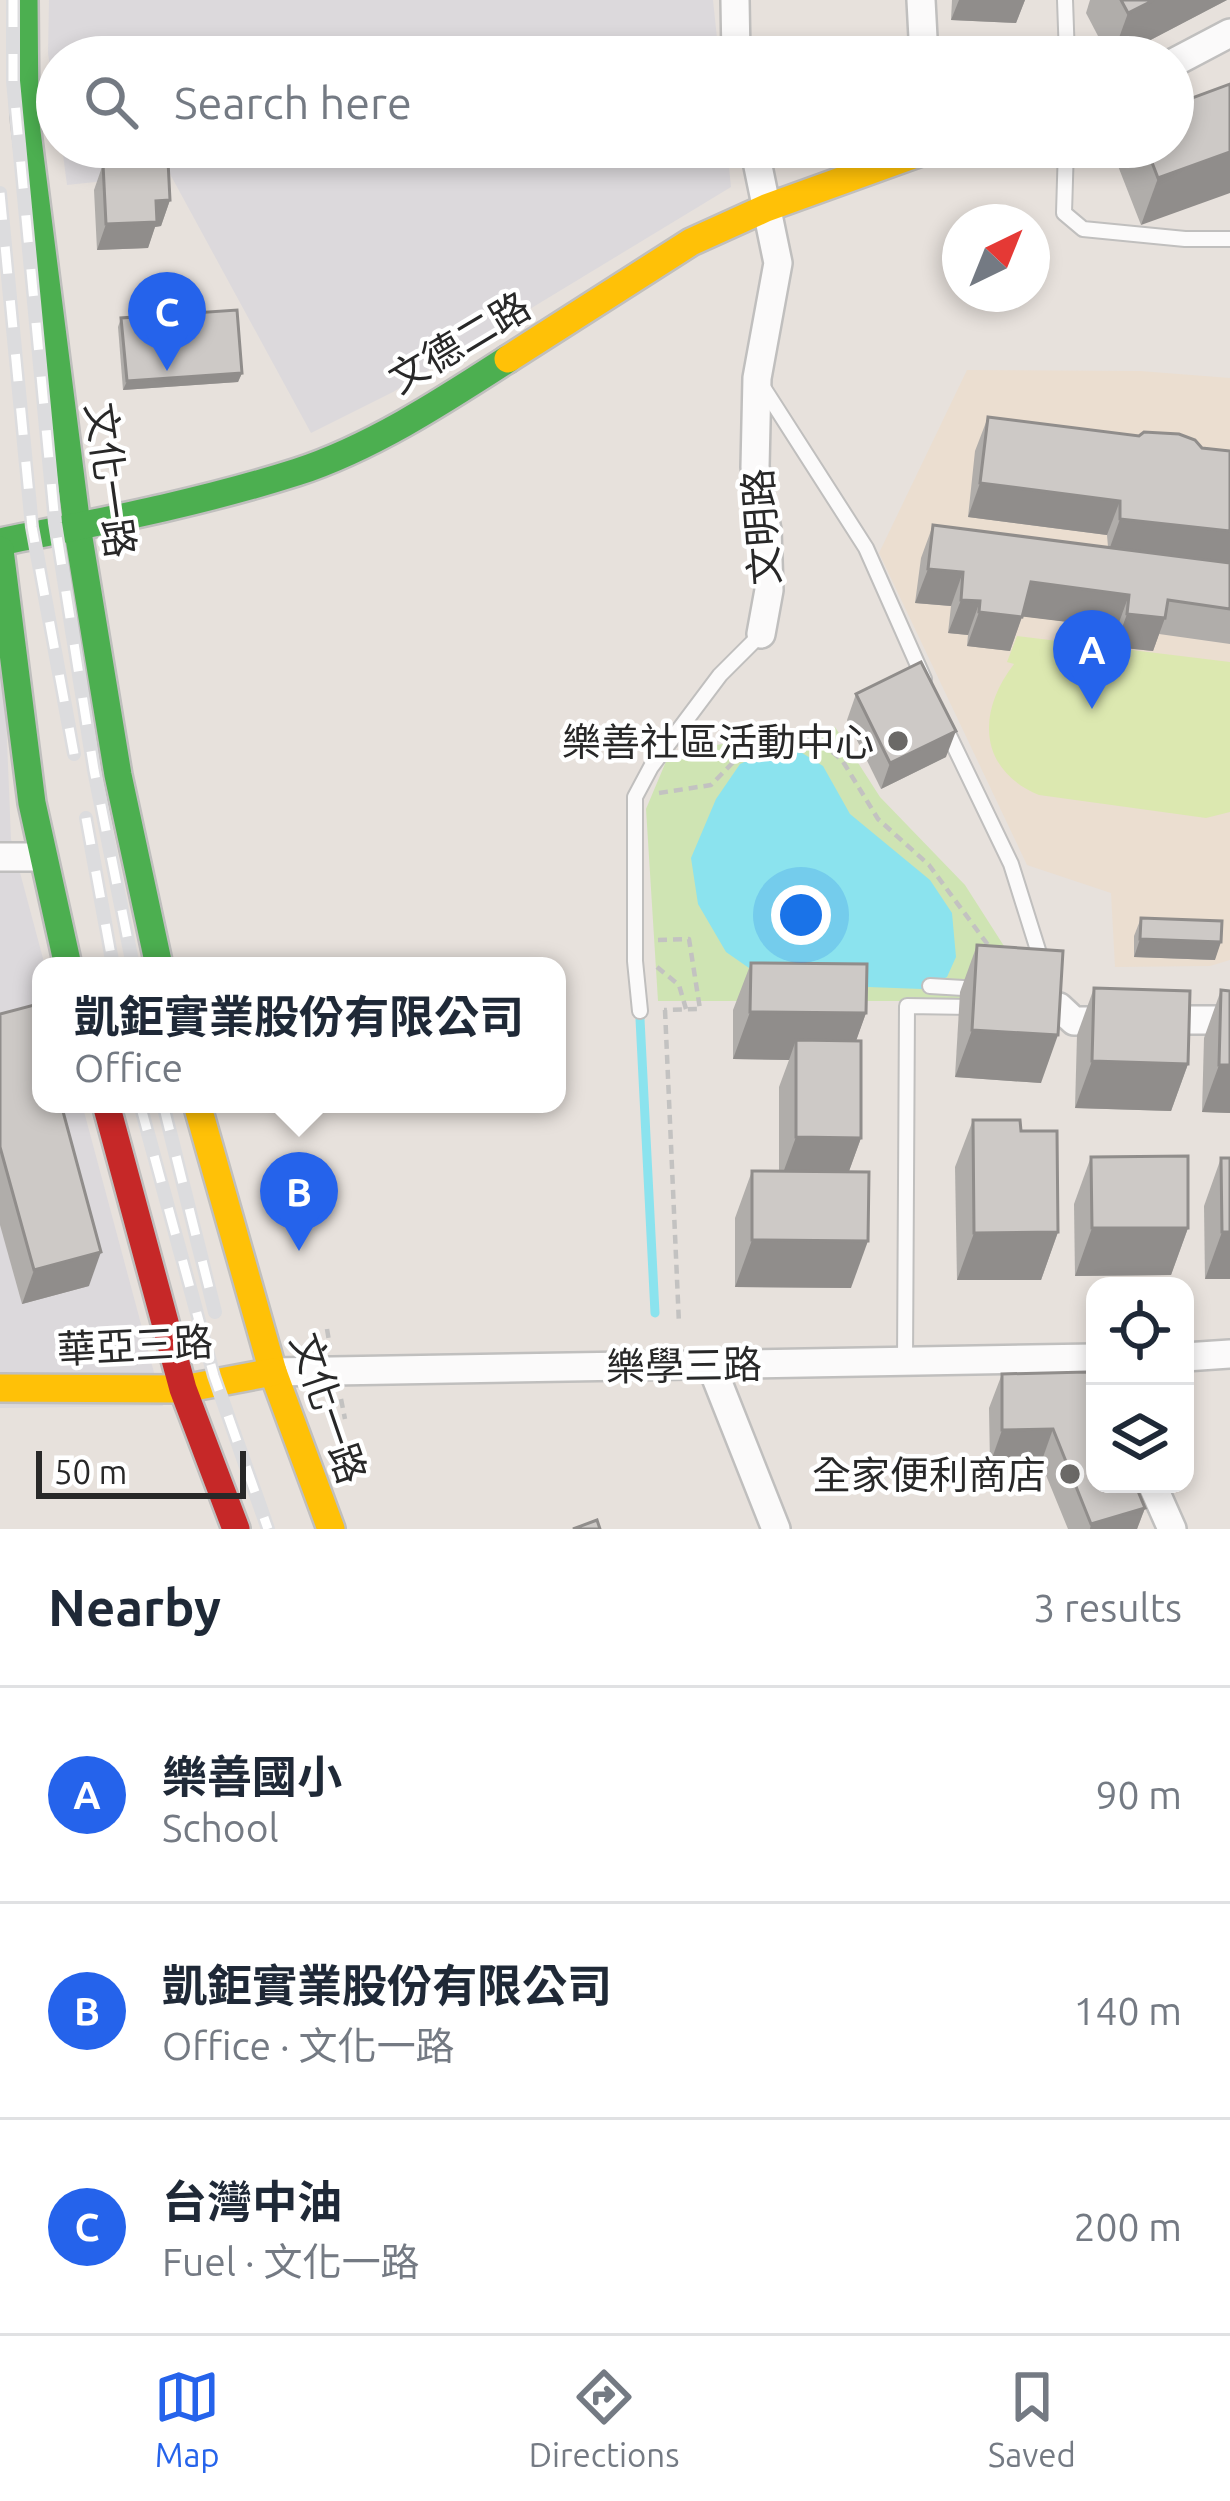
<!DOCTYPE html>
<html lang="en">
<head>
<meta charset="utf-8">
<style>
	:root { --surface:#fff; --page:#f6f6f7; --text:#1f2937; --muted:#747a83; --line:#e0e1e3; --accent:#2563eb }
	body { margin:0; font-family:Ubuntu,"Noto Sans TC",sans-serif; background:var(--page); color:var(--text) }
	.controls { position:absolute; right:36px; bottom:36px; display:grid; overflow:hidden; border-radius:24px; box-shadow:0 6px 18px #0003 }
	.controls button { width:108px; height:108px; display:grid; place-items:center; padding:0; border:0; border-bottom:3px solid var(--line); background:var(--surface); color:var(--text); font:60px sans-serif }
	.compass { position:absolute; left:942px; top:204px; width:108px; height:108px; border-radius:50%; background:var(--surface); box-shadow:0 6px 18px #0003; rotate:43deg }
	.scale { position:absolute; left:36px; bottom:30px; width:210px; box-sizing:border-box; padding-left:12px; border:6px solid #282828; border-top:0; font-size:33px; line-height:42px; white-space:nowrap; color:#282828; -webkit-text-stroke:9px #fff; paint-order:stroke }
	.you { position:absolute; left:801px; top:915px; width:42px; height:42px; margin:-30px; border:9px solid #fff; border-radius:50%; background:#1a73e8; box-shadow:0 0 0 18px #1a73e833 }
	.badge { display:grid; place-items:center; width:78px; height:78px; border-radius:50%; background:var(--accent); color:#fff; font-size:39px; font-weight:700 }
	.pin { position:absolute; translate:-50% -99px; filter:drop-shadow(0 3px 6px #0008) }
	.pin::after { content:''; position:absolute; top:63px; width:42px; height:36px; background:inherit; clip-path:polygon(0 0,100% 0,50% 100%) }
	.popup { position:absolute; left:32px; top:957px; width:534px; height:156px; box-sizing:border-box; display:grid; place-content:center; border-radius:24px; background:var(--surface); filter:drop-shadow(0 3px 9px #0005); font-size:39px; white-space:nowrap; color:var(--muted) }
	.popup b { font-size:45px; color:var(--text) }
	.popup::after { content:''; position:absolute; left:50%; top:100%; margin-left:-24px; border:24px solid transparent; border-top-color:var(--surface) }
	.list { margin:0; padding:0; list-style:none }
	h2 { display:flex; justify-content:space-between; align-items:center; height:156px; margin:0; padding:0 48px; font-size:51px }
	h2 small { font-size:39px; font-weight:400; color:var(--muted) }
	.list li { display:grid; grid-template-columns:78px 1fr auto; gap:36px; align-items:center; box-sizing:border-box; height:216px; padding:0 48px; border-top:3px solid var(--line) }
	.list b { display:block; font-size:45px; white-space:nowrap }
	.list p { margin:0; font-size:39px; white-space:nowrap; color:var(--muted) }
	.list em { font-size:39px; font-style:normal; color:var(--muted) }
	.icon { flex:none; width:66px; height:66px; fill:none; stroke:currentColor; stroke-width:2; stroke-linecap:round; stroke-linejoin:round }
	.map { position:relative; flex:none; width:1230px; height:1529px; overflow:hidden }
	.search { position:absolute; background:var(--surface); box-shadow:0 6px 18px #0003; left:36px; right:36px; top:36px; height:132px; display:flex; align-items:center; gap:30px; box-sizing:border-box; padding:0 42px; border-radius:66px; color:var(--muted); font-size:45px }
	.sheet { height:804px; background:var(--surface) }
	nav { display:flex; justify-content:space-around; align-items:center; box-sizing:border-box; height:168px; border-top:3px solid var(--line); background:var(--surface); font-size:33px; color:var(--muted) }
	nav a { display:grid; justify-items:center; gap:6px }
	nav .on { color:var(--accent) }
	.map>svg:first-child { display:block }
</style>
</head>
<body>
<div class="map">
<svg width="1230" height="1529" viewBox="0 0 1230 1529">
	<rect width="100%" height="100%" fill="#e7e1dc"/>
	<g fill="#dcd9dc">
		<path d="M49,0H713L719,57H57V115L48,53Z"/>
		<path d="M62,147H727L731,187L393,392L311,433L170,174L67,185Z"/>
		<path d="M0,567L11,839L45,966H41V1104H82L163,1406L0,1408Z"/>
	</g>
	<path fill="#ebded0" d="M967,370L1140,371L1230,378V960L1210,966L1115,967L1111,893L1027,865L879,553Z"/>
	<path fill="#cfe4b3" d="M835,727L880,797L965,885L1039,1001H658L646,809L670,752Z"/>
	<path fill="#dce8b0" d="M1017,636L1230,662V812L1206,818L1039,795C979,770 976,713 1014,664L1007,662Z"/>
	<path fill="#8be3ee" d="M775,748L799,751L823,766L850,814L930,880L952,913L956,957L947,977L922,989L787,984L749,968L726,952L698,904L691,858L716,799L740,764Z"/>
	<g fill="none" stroke-linecap="round" stroke-linejoin="round">
		<path stroke="#8be3ee" stroke-width="9" d="M640,1019L655,1313"/>
		<defs>
			<g id="lane">
				<path d="M1065,0L1067,57"/>
				<path d="M1066,147L1064,213L1083,229L1185,239H1230"/>
				<path d="M761,384L866,548L924,679"/>
				<path d="M945,727L1011,864L1043,966"/>
				<path d="M930,986L980,989"/>
				<path d="M640,1011L635,961V797L651,767L720,675L761,634"/>
				<path d="M905,1361L907,1006L972,1007"/>
			</g>
			<g id="street">
				<path d="M735,0L736,57"/>
				<path d="M921,0L924,57"/>
				<path d="M1173,63L1230,33"/>
				<path d="M754,147L778,263L757,378L755,467L767,530L769,590L761,634"/>
				<path d="M0,857H42"/>
				<path d="M1059,1007L1074,1021H1118"/>
				<path d="M1156,1020H1230"/>
				<path d="M1185,1357L1230,1354"/>
				<path d="M711,1365L776,1529"/>
				<path d="M273,1372L1095,1358"/>
				<path d="M1152,1484L1172,1529"/>
			</g>
			<g id="fast">
				<path d="M24,0L25,116L77,526L118,775L159,966"/>
				<path d="M0,542C99,522 200,503 297,472C371,448 443,401 508,359"/>
				<path d="M0,550L32,803L68,966"/>
			</g>
			<g id="slow">
				<path d="M508,359L691,242L766,208L935,147"/>
				<path d="M197,1104L273,1372L331,1529"/>
				<path d="M0,1388L183,1389L273,1372"/>
			</g>
			<path id="jam" d="M106,1104L183,1389L236,1529"/>
		</defs>
		<use href="#lane" stroke="#c0bfbe" stroke-width="18"/>
		<use href="#street" stroke="#c0bfbe" stroke-width="32"/>
		<use href="#fast" stroke="#c0bfbe" stroke-width="32"/>
		<use href="#slow" stroke="#c0bfbe" stroke-width="32"/>
		<use href="#jam" stroke="#c0bfbe" stroke-width="32"/>
		<g stroke="#c3c2c1" stroke-width="4.5" stroke-dasharray="9 6" stroke-linecap="butt">
			<path d="M659,793L711,785L746,749L786,737L819,741L842,760L878,819L929,865L991,949"/>
			<path d="M658,940L689,939L700,1009L664,1010"/>
			<path d="M657,967L679,985L686,1009"/>
			<path d="M665,1010L679,1324"/>
			<path d="M327,1329L330,1347"/>
			<path d="M341,1399L345,1419"/>
		</g>
		<use href="#lane" stroke="#fbfafa" stroke-width="14"/>
		<use href="#street" stroke="#fbfafa" stroke-width="27"/>
		<use href="#fast" stroke="#4caf50" stroke-width="27"/>
		<use href="#slow" stroke="#ffc107" stroke-width="27"/>
		<use href="#jam" stroke="#c62828" stroke-width="27"/>
		<defs>
			<g id="rail">
				<path d="M13,0V81L55,523L94,770L133,966"/>
				<path d="M0,193L32,527L74,754"/>
				<path d="M86,818L113,966"/>
				<path d="M140,1104L214,1376L268,1529"/>
				<path d="M163,1104L215,1312"/>
			</g>
		</defs>
		<use href="#rail" stroke="#dcdcde" stroke-width="14"/>
		<use href="#rail" stroke="#fff" stroke-width="9" stroke-dasharray="27" stroke-linecap="butt"/>
	</g>
	<g fill="#b0adaa">
		<path d="M952,0H1025L1016,23L951,20Z"/>
		<path d="M1090,0H1227L1118,57H1109L1086,13Z"/>
		<path d="M1230,84L1141,225L1118,166L1124,147H1173Z"/>
		<path d="M103,164L170,200L161,226L155,227L148,248L97,250L94,190Z"/>
		<path d="M121,318L242,373L238,382L123,390L118,327Z"/>
		<path d="M988,417L1230,451V644L1159,634L1153,651L1115,647L1117,628L1022,616L1010,651L967,646L968,635L948,633L951,606L915,603L921,558L933,525L1108,547L1107,535L968,517L975,451Z"/>
		<path d="M856,694L946,757L881,789L847,720Z"/>
		<path d="M1141,918L1215,960L1134,957V936Z"/>
		<path d="M977,945L1041,1083L955,1077L960,992Z"/>
		<path d="M751,963L866,1013L856,1040L861,1138L849,1171L851,1288L735,1287V1218L752,1171H779V1087L789,1060L733,1059V1010Z"/>
		<path d="M1094,988L1188,1064L1171,1111L1075,1108L1077,1035Z"/>
		<path d="M1221,990L1230,1113L1202,1112L1204,1038Z"/>
		<path d="M0,1014L89,1286L22,1304L0,1225Z"/>
		<path d="M973,1120L1021,1131L1058,1232L1041,1280H957L955,1167Z"/>
		<path d="M1091,1157L1188,1228L1171,1275L1075,1276L1074,1204Z"/>
		<path d="M1221,1158L1230,1279H1205L1204,1206Z"/>
		<path d="M1002,1374L1145,1508L1137,1529H1068L1041,1463L990,1464L989,1408Z"/>
	</g>
	<g fill="#908d8b">
		<path d="M959,0H1025L1016,23L951,20Z"/>
		<path d="M1154,0H1227L1118,57H1112L1128,13Z"/>
		<path d="M1230,152V193L1141,225L1158,178Z"/>
		<path d="M170,200L161,226L155,227L148,248L97,250L106,224L156,201Z"/>
		<path d="M242,373L238,382L123,390L127,381Z"/>
		<path d="M980,483L1120,501L1107,535L968,517Z"/>
		<path d="M1120,519L1230,531V566L1108,553Z"/>
		<path d="M928,569L963,572L951,606L915,603Z"/>
		<path d="M1031,582L1129,595L1117,628L1018,616Z"/>
		<path d="M961,600L980,601L968,635L948,633Z"/>
		<path d="M979,612L1022,617L1010,651L967,646Z"/>
		<path d="M1127,614L1165,618L1153,651L1115,647Z"/>
		<path d="M956,731L946,757L881,789L890,763Z"/>
		<path d="M1140,939L1221,942L1215,960L1134,957Z"/>
		<path d="M750,1012L866,1013L849,1061L796,1040L789,1060L733,1059Z"/>
		<path d="M972,1030L1058,1035L1041,1083L955,1077Z"/>
		<path d="M1092,1061L1188,1064L1171,1111L1075,1108Z"/>
		<path d="M1219,1065H1230V1113L1202,1112Z"/>
		<path d="M796,1137L861,1138L844,1185L779,1184Z"/>
		<path d="M1092,1228H1188L1171,1275L1075,1276Z"/>
		<path d="M1058,1232L1041,1280H957L974,1233Z"/>
		<path d="M1222,1232H1230V1279H1205Z"/>
		<path d="M752,1240L868,1241L851,1288L735,1287Z"/>
		<path d="M101,1252L89,1286L22,1304L34,1270Z"/>
		<path d="M1053,1429L1041,1463L990,1464L1002,1430Z"/>
		<path d="M1145,1508L1137,1529H1090L1091,1524Z"/>
	</g>
	<g fill="#cdc9c6" stroke="#908d8b" stroke-width="3">
		<path d="M1121,0H1154L1128,13Z"/>
		<path d="M1230,84V152L1158,178L1146,147H1173V105Z"/>
		<path d="M168,161L170,200L156,201L157,222L106,224L103,164Z"/>
		<path d="M237,310L242,373L127,381L121,318Z"/>
		<path d="M988,417L1139,436L1144,432L1179,434L1195,440L1202,448L1230,451V531L1120,519V501L980,483Z"/>
		<path d="M933,525L1230,563V609L1168,600L1165,618L1127,614L1129,595L1031,582L1022,617L979,612L980,601L961,600L963,572L928,569Z"/>
		<path d="M921,662L956,731L890,763L856,694Z"/>
		<path d="M1141,918L1222,921L1221,942L1140,939Z"/>
		<path d="M977,945L1063,951L1058,1035L972,1030Z"/>
		<path d="M751,963L867,964L866,1013L750,1012Z"/>
		<path d="M1094,988L1190,991L1188,1064L1092,1061Z"/>
		<path d="M1221,990L1230,991V1065H1219Z"/>
		<path d="M34,1005L41,1032V1104H61L101,1252L34,1270L0,1147V1014Z"/>
		<path d="M796,1040L861,1041V1138L796,1137Z"/>
		<path d="M973,1120H1020L1021,1131H1057L1058,1232L974,1233Z"/>
		<path d="M1188,1156V1228H1092L1091,1157Z"/>
		<path d="M1221,1158H1230V1232H1222Z"/>
		<path d="M752,1171L869,1172L868,1241L752,1240Z"/>
		<path d="M1087,1372L1095,1390V1484H1135L1145,1508L1091,1524L1053,1429L1002,1430V1374Z"/>
		<path d="M597,1520L600,1529H573Z"/>
	</g>
	<g fill="#6b6967" stroke="#fff" stroke-width="4.5">
		<circle cx="898" cy="741" r="12"/>
		<circle cx="1070" cy="1474" r="12"/>
	</g>
	<g text-anchor="middle" dominant-baseline="central" stroke-width="9" stroke-linejoin="round" paint-order="stroke">
		<g font-size="39" fill="#282828" stroke="#fff">
			<text transform="translate(459 342) rotate(-31)">文德二路</text>
			<text transform="translate(111 480) rotate(82)">文化一路</text>
			<text transform="translate(761 527) rotate(-94)">文明路</text>
			<text transform="translate(135 1345) rotate(-3)">華亞三路</text>
			<text transform="translate(684 1365) rotate(-1)">樂學三路</text>
			<text transform="translate(329 1408) rotate(71)">文化一路</text>
		</g>
		<g font-size="39" fill="#282828" stroke="#fff" text-anchor="end">
			<text x="874" y="741">樂善社區活動中心</text>
			<text x="1046" y="1474">全家便利商店</text>
		</g>
	</g>
</svg>
<div class="controls">
<button><svg class="icon" aria-label="locate" viewBox="0 0 24 24"><circle cx="12" cy="12" r="6"/><path d="M12 2v4M12 18v4M2 12h4M18 12h4"/></svg></button>
<button><svg class="icon" aria-label="layers" viewBox="0 0 24 24"><path d="M12 4l9 5-9 5-9-5zM3 14l9 5 9-5"/></svg></button>
</div>
<svg class="compass" viewBox="-18 -18 36 36"><path d="M0-13l5 13h-10z" fill="#e53935"/><path d="M0 13l5-13h-10z" fill="#747a83"/></svg>
<div class="scale">50 m</div>
<div class="you"></div>
<div class="pin badge" style="left:1092px;top:709px">A</div>
<div class="pin badge" style="left:299px;top:1251px">B</div>
<div class="popup"><b>凱鉅實業股份有限公司</b>Office</div>
<div class="pin badge" style="left:167px;top:371px">C</div>
<div class="search"><svg class="icon" aria-label="search" viewBox="0 0 24 24"><circle cx="10" cy="10" r="6"/><path d="M15 15l6 6"/></svg>Search here</div>
</div>
<section class="sheet">
<h2>Nearby<small>3 results</small></h2>
<ul class="list">
<li><span class="badge">A</span><div><b>樂善國小</b><p>School</p></div><em>90 m</em></li>
<li><span class="badge">B</span><div><b>凱鉅實業股份有限公司</b><p>Office · 文化一路</p></div><em>140 m</em></li>
<li><span class="badge">C</span><div><b>台灣中油</b><p>Fuel · 文化一路</p></div><em>200 m</em></li>
</ul>
</section>
<nav>
<a class="on"><svg class="icon" aria-label="map" viewBox="0 0 24 24"><path d="M3 6l6-2 6 2 6-2v14l-6 2-6-2-6 2zM9 4v14M15 6v14"/></svg>Map</a>
<a><svg class="icon" aria-label="directions" viewBox="0 0 24 24"><path d="M12 3l9 9-9 9-9-9zM9 14v-3h6M13 9l2 2-2 2"/></svg>Directions</a>
<a><svg class="icon" aria-label="saved" viewBox="0 0 24 24"><path d="M7 4h10v16l-5-4-5 4z"/></svg>Saved</a>
</nav>
</body>
</html>
